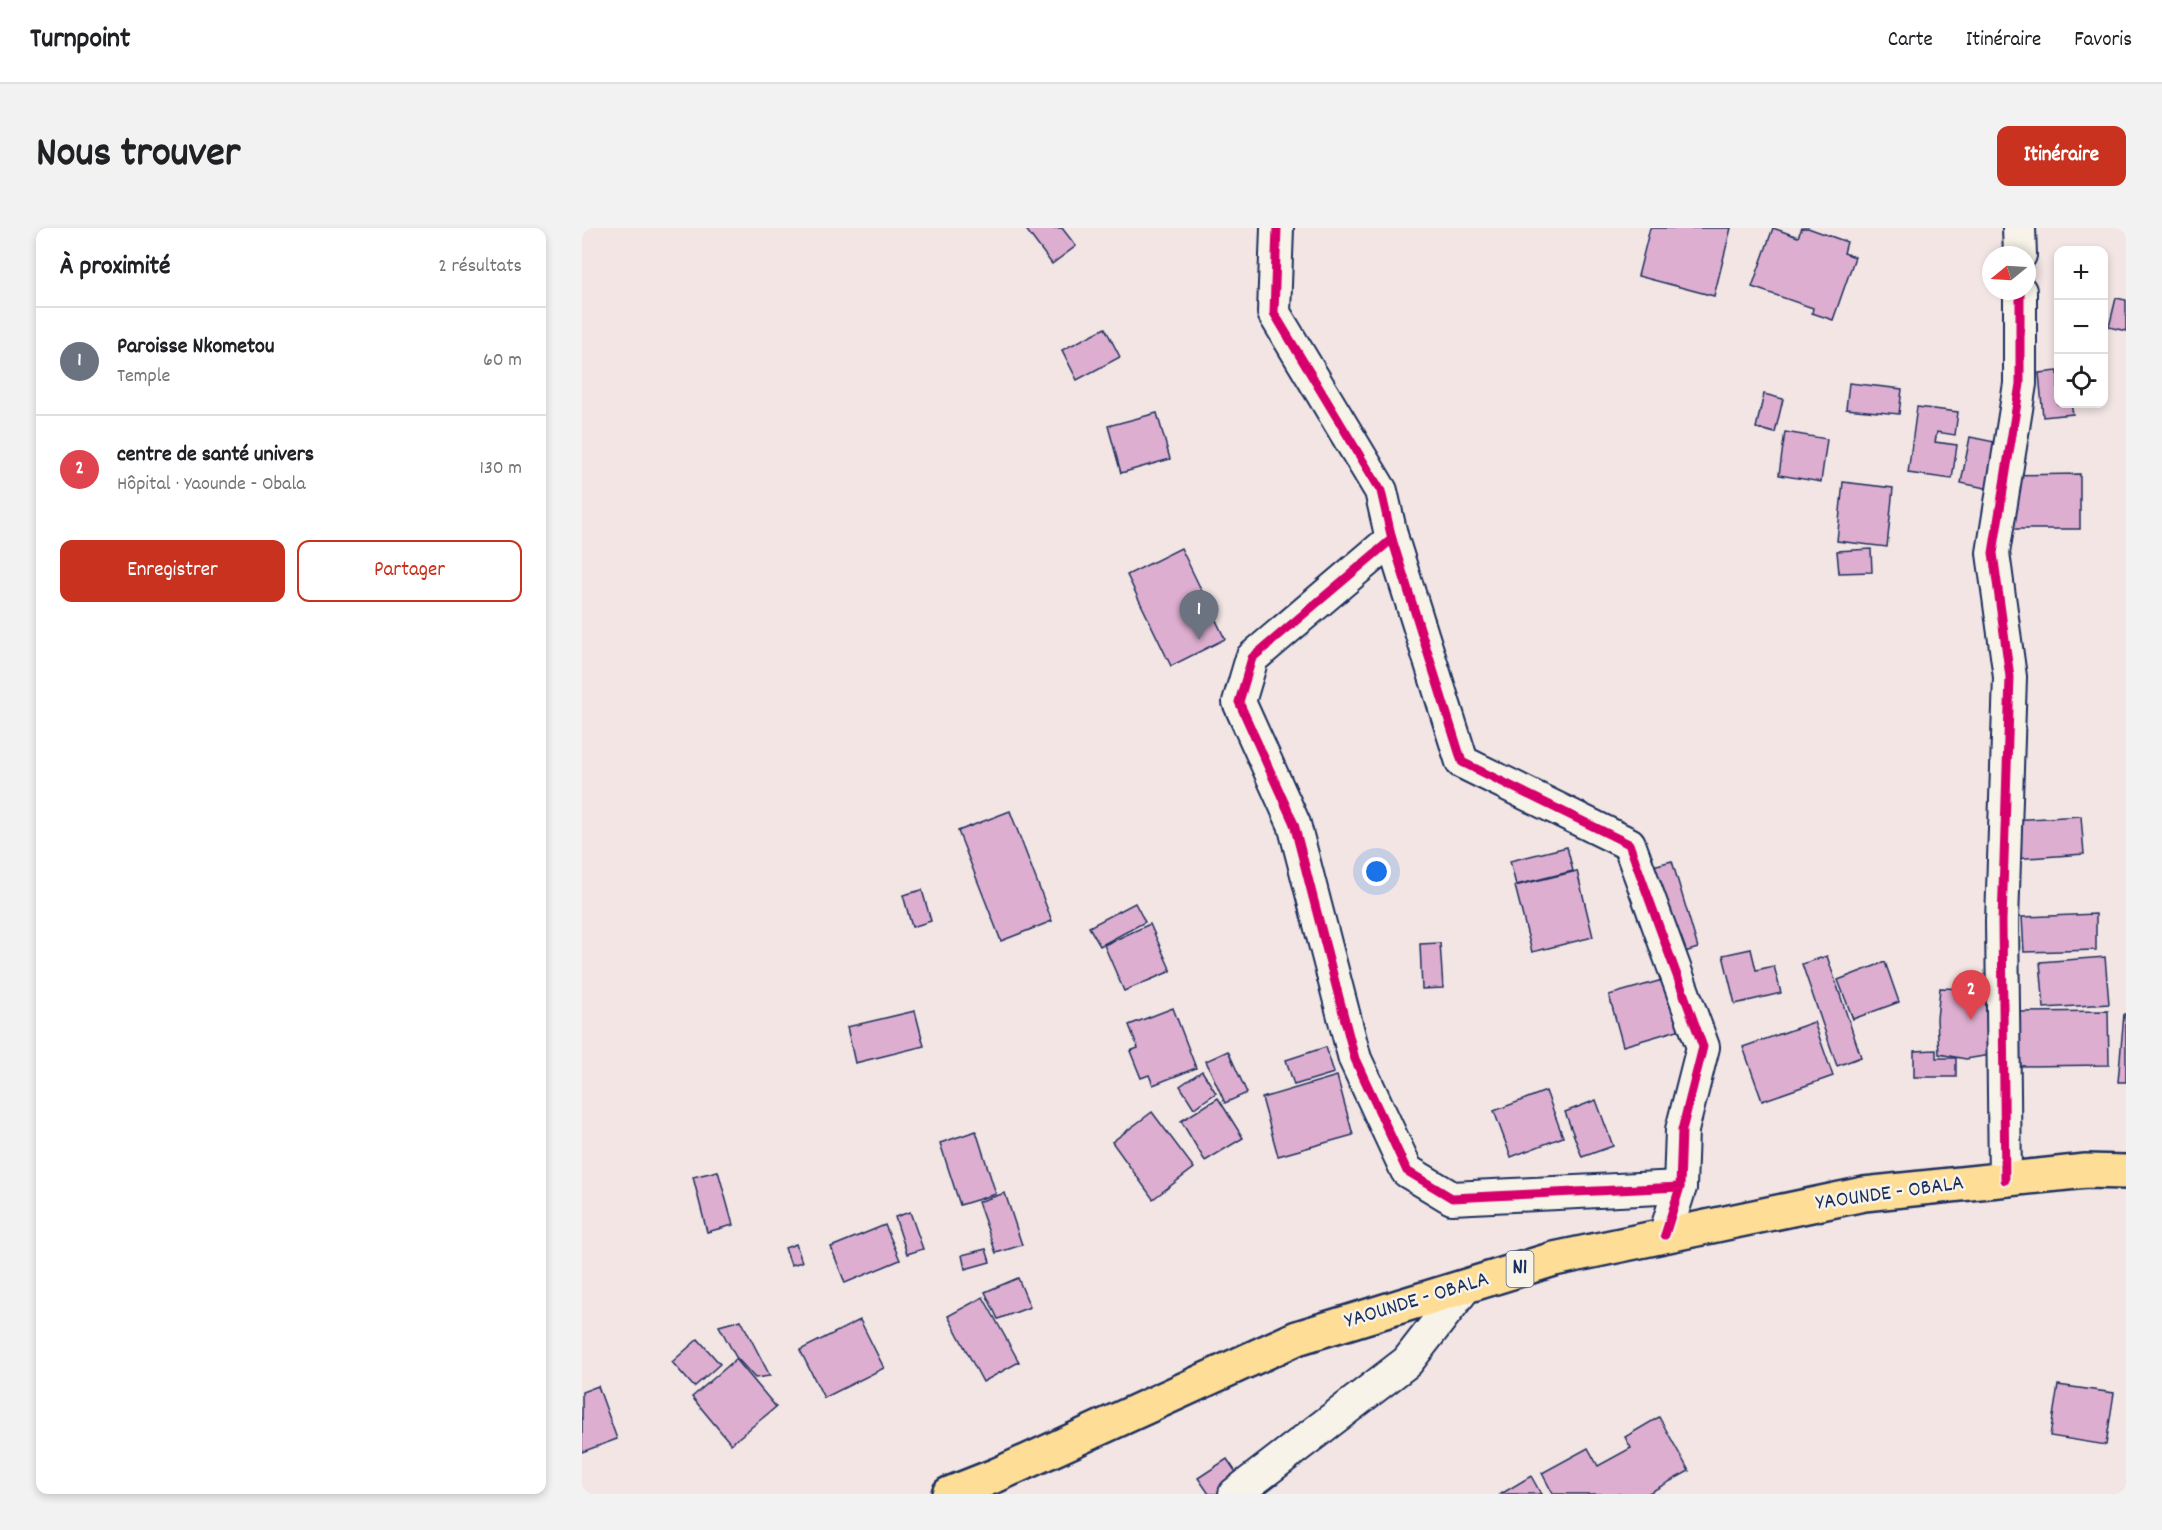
<!DOCTYPE html>
<html lang="fr">
<head>
<meta charset="utf-8">
<style>
	:root { --surface:#fff; --page:#f2f2f2; --text:#202124; --muted:#757577; --line:#e0e0e0; --accent:#c8321e }
	body { margin:0; font-family:Dekko,sans-serif; background:var(--page); color:var(--text) }
	.controls { position:absolute; right:18px; top:18px; display:grid; overflow:hidden; border-radius:12px; box-shadow:0 3px 9px #0003 }
	.controls button { width:54px; height:54px; display:grid; place-items:center; padding:0; border:0; border-bottom:2px solid var(--line); background:var(--surface); color:var(--text); font:30px sans-serif }
	.compass { position:absolute; left:1400px; top:18px; width:54px; height:54px; border-radius:50%; background:var(--surface); box-shadow:0 3px 9px #0003; rotate:252deg }
	.you { position:absolute; left:795px; top:644px; width:21px; height:21px; margin:-15px; border:4px solid #fff; border-radius:50%; background:#1a73e8; box-shadow:0 0 0 9px #1a73e833 }
	.badge { display:grid; place-items:center; width:39px; height:39px; border-radius:50%; background:var(--accent); color:#fff; font-size:20px; font-weight:700 }
	.pin { position:absolute; translate:-50% -50px; filter:drop-shadow(0 2px 3px #0008) }
	.pin::after { content:''; position:absolute; top:32px; width:21px; height:18px; background:inherit; clip-path:polygon(0 0,100% 0,50% 100%) }
	.list { margin:0; padding:0; list-style:none }
	h2 { display:flex; justify-content:space-between; align-items:center; height:78px; margin:0; padding:0 24px; font-size:26px }
	h2 small { font-size:20px; font-weight:400; color:var(--muted) }
	.list li { display:grid; grid-template-columns:39px 1fr auto; gap:18px; align-items:center; box-sizing:border-box; height:108px; padding:0 24px; border-top:2px solid var(--line) }
	.list b { display:block; font-size:22px; white-space:nowrap }
	.list p { margin:0; font-size:20px; white-space:nowrap; color:var(--muted) }
	.list em { font-size:20px; font-style:normal; color:var(--muted) }
	.actions { display:flex; gap:12px; padding:18px 24px }
	.actions a { flex:1; padding:14px 0; border:2px solid var(--accent); border-radius:12px; text-align:center; font-size:21px; color:var(--accent) }
	.actions .main { background:var(--accent); color:#fff }
	.icon { flex:none; width:33px; height:33px; fill:none; stroke:currentColor; stroke-width:2; stroke-linecap:round; stroke-linejoin:round }
	.map { position:relative; flex:none; width:1544px; height:1266px; overflow:hidden; border-radius:12px }
	header { display:flex; align-items:center; gap:36px; box-sizing:border-box; height:84px; padding:0 30px; background:var(--surface); border-bottom:2px solid var(--line) }
	header strong { font-size:28px }
	nav { display:flex; gap:33px; margin-inline-start:auto; font-size:21px }
	.intro { display:flex; align-items:center; justify-content:space-between; box-sizing:border-box; height:144px; padding:0 36px }
	h1 { margin:0; font-size:42px }
	.button { padding:15px 27px; border-radius:12px; background:var(--accent); color:#fff; font-size:21px; font-weight:700 }
	main { display:flex; gap:36px; padding:0 36px }
	aside { flex:1; background:var(--surface); border-radius:12px; box-shadow:0 3px 9px #0003 }
	.map>svg:first-child { display:block }
</style>
</head>
<body>
<header>
<strong>Turnpoint</strong>
<nav><a>Carte</a><a>Itinéraire</a><a>Favoris</a></nav>
</header>
<div class="intro"><h1>Nous trouver</h1><a class="button">Itinéraire</a></div>
<main>
<aside>
<h2>À proximité<small>2 résultats</small></h2>
<ul class="list">
<li><span class="badge" style="background:#6b7280">1</span><div><b>Paroisse Nkometou</b><p>Temple</p></div><em>60 m</em></li>
<li><span class="badge" style="background:#e0444e">2</span><div><b>centre de santé univers</b><p>Hôpital · Yaounde - Obala</p></div><em>130 m</em></li>
</ul>
<div class="actions"><a class="main">Enregistrer</a><a>Partager</a></div>
</aside>
<div class="map">
<svg width="1544" height="1266" viewBox="0 0 1544 1266">
	<rect width="100%" height="100%" fill="#f2e5e3"/>
	<filter id="ink" filterUnits="userSpaceOnUse"><feTurbulence type="fractalNoise" baseFrequency=".0167" numOctaves="2"/><feDisplacementMap in="SourceGraphic" scale="12" xChannelSelector="R" yChannelSelector="G"/><feConvolveMatrix kernelMatrix="1 2 1 2 8 2 1 2 1" color-interpolation-filters="sRGB"/></filter>
	<g filter="url(#ink)">
		<g fill="#ddaed0" stroke="#1b2f5e" stroke-width="1.5">
			<path d="M443,0H480L494,18L470,36Z"/>
			<path d="M1068,0H1149L1132,68L1056,48Z"/>
			<path d="M1191,0L1216,9L1220,0H1226L1265,14L1262,25L1273,29L1251,92L1230,85L1231,80L1170,59Z"/>
			<path d="M1534,70L1544,72V103L1527,99Z"/>
			<path d="M523,100L538,129L495,152L480,122Z"/>
			<path d="M1476,143V176H1489L1491,186L1461,189L1457,145Z"/>
			<path d="M1267,155L1320,161L1317,186L1264,181Z"/>
			<path d="M1182,166L1201,171L1193,205L1174,200Z"/>
			<path d="M1335,179L1376,184L1373,207L1355,204L1353,214L1375,217L1370,251L1326,245Z"/>
			<path d="M575,185L588,231L539,245L526,198Z"/>
			<path d="M1203,204L1245,211L1239,254L1197,247Z"/>
			<path d="M1388,209L1422,216L1413,262L1379,255Z"/>
			<path d="M1498,246V301H1420V247Z"/>
			<path d="M1261,254L1311,260L1305,319L1255,313Z"/>
			<path d="M599,320L643,411L589,438L545,347Z"/>
			<path d="M1289,321L1290,344L1257,345L1255,323Z"/>
			<path d="M428,583L470,693L419,713L376,603Z"/>
			<path d="M1499,588L1502,626L1431,631L1429,592Z"/>
			<path d="M985,619L991,643L934,657L928,633Z"/>
			<path d="M1090,633L1116,720L1093,727L1067,639Z"/>
			<path d="M995,643L1011,709L950,724L933,658Z"/>
			<path d="M340,662L349,693L330,699L321,667Z"/>
			<path d="M553,675L563,694L518,718L507,699Z"/>
			<path d="M1514,686V722L1442,724L1440,689Z"/>
			<path d="M568,696L589,743L542,763L522,717Z"/>
			<path d="M858,715L861,760L840,761L838,716Z"/>
			<path d="M1169,721L1174,742L1192,738L1199,765L1153,776L1141,727Z"/>
			<path d="M1245,728L1279,829L1255,838L1220,736Z"/>
			<path d="M1523,729L1527,776L1462,780L1458,734Z"/>
			<path d="M1303,734L1317,774L1271,791L1256,752Z"/>
			<path d="M1084,751L1099,801L1041,818L1027,767Z"/>
			<path d="M1358,760L1416,762L1414,826L1384,831L1357,826L1355,791Z"/>
			<path d="M591,780L614,840L571,857L567,847L559,850L548,823L556,820L547,797Z"/>
			<path d="M333,783L342,818L273,835L265,799Z"/>
			<path d="M1526,783L1527,837L1437,838L1436,784Z"/>
			<path d="M1542,786H1544V854H1536Z"/>
			<path d="M1232,794L1251,848L1180,873L1161,819Z"/>
			<path d="M744,819L752,845L712,857L704,832Z"/>
			<path d="M1354,822V830H1374V849H1332V823Z"/>
			<path d="M646,823L665,865L643,875L624,833Z"/>
			<path d="M620,843L634,865L612,880L598,858Z"/>
			<path d="M755,848L771,907L696,928L680,870Z"/>
			<path d="M964,863L981,909L929,929L912,883Z"/>
			<path d="M636,870L661,910L623,933L599,893Z"/>
			<path d="M1014,872L1031,918L1000,929L983,884Z"/>
			<path d="M570,884L612,940L571,971L530,914Z"/>
			<path d="M394,903L414,966L378,977L358,915Z"/>
			<path d="M136,943L151,997L125,1004L111,949Z"/>
			<path d="M423,965L440,1017L414,1025L396,974Z"/>
			<path d="M328,984L341,1021L325,1026L313,989Z"/>
			<path d="M303,997L318,1032L263,1055L249,1019Z"/>
			<path d="M214,1016L220,1034L209,1037L203,1020Z"/>
			<path d="M404,1021L408,1034L383,1041L380,1027Z"/>
			<path d="M436,1050L448,1079L416,1091L403,1064Z"/>
			<path d="M401,1069L437,1134L401,1154L366,1088Z"/>
			<path d="M159,1092L188,1148L173,1150L154,1129L137,1098Z"/>
			<path d="M278,1092L302,1140L242,1170L218,1122Z"/>
			<path d="M116,1111L138,1136L112,1159L90,1134Z"/>
			<path d="M154,1131L194,1179L149,1216L110,1169Z"/>
			<path d="M1476,1157L1532,1165L1524,1217L1468,1208Z"/>
			<path d="M16,1158L35,1211L0,1224V1164Z"/>
			<path d="M1077,1189L1107,1243L1065,1266H971L960,1245L1006,1220L1016,1238L1049,1220L1043,1209Z"/>
			<path d="M645,1231L660,1253L640,1266H627L616,1250Z"/>
			<path d="M949,1248L959,1266H919Z"/>
		</g>
		<g fill="none" stroke-linecap="round" stroke-linejoin="round">
			<defs>
				<g id="minor">
					<path d="M695,0L692,85L799,263L810,311L880,534L1047,616L1121,819L1100,902L1098,959L1083,1007"/>
					<path d="M1437,0L1438,27"/>
					<path d="M810,311L670,430L657,474L712,596L773,831L825,943L870,970L1098,959"/>
					<path d="M1423,952L1420,693L1428,449L1411,325L1438,156V63"/>
					<path d="M653,1266L825,1134L884,1058"/>
				</g>
				<path id="highway" d="M367,1266L415,1247L715,1110L972,1031L1282,966L1504,943L1544,944"/>
			</defs>
			<use href="#minor" stroke="#1b2f5e" stroke-width="36"/>
			<use href="#highway" stroke="#1b2f5e" stroke-width="38"/>
			<use href="#minor" stroke="#f7f3e8" stroke-width="32"/>
			<use href="#highway" stroke="#fedd96" stroke-width="33"/>
			<defs>
				<g id="cycleway">
					<path d="M695,0L692,85L799,263L810,311L880,534L1047,616L1121,819L1100,902L1098,959L1083,1007"/>
					<path d="M810,311L670,430L657,474L712,596L773,831L825,943L870,970L1098,959"/>
					<path d="M1423,952L1420,693L1428,449L1411,325L1438,156V63"/>
				</g>
			</defs>
			<use href="#cycleway" stroke="#f7f3e8" stroke-width="13"/>
			<use href="#cycleway" stroke="#d6006c" stroke-width="9"/>
		</g>
	</g>
	<g text-anchor="middle" dominant-baseline="central" stroke-width="5" stroke-linejoin="round" paint-order="stroke">
		<rect fill="#f7f3e8" stroke="#5d6a87" stroke-width="1.5" x="924.5" y="1023" width="27" height="36" rx="4.5"/>
		<g font-size="21" font-weight="bold" fill="#1b2f5e">
			<text x="938" y="1041">N1</text>
		</g>
		<g font-size="22" fill="#1b2f5e" stroke="#f7f3e8">
			<text transform="translate(1308 966) rotate(-8)">YAOUNDE - OBALA</text>
			<text transform="translate(835 1073) rotate(-17)">YAOUNDE - OBALA</text>
		</g>
	</g>
</svg>
<div class="controls">
<button>+</button>
<button>−</button>
<button><svg class="icon" aria-label="locate" viewBox="0 0 24 24"><circle cx="12" cy="12" r="6"/><path d="M12 2v4M12 18v4M2 12h4M18 12h4"/></svg></button>
</div>
<svg class="compass" viewBox="-18 -18 36 36"><path d="M0-13l5 13h-10z" fill="#e53935"/><path d="M0 13l5-13h-10z" fill="#757577"/></svg>
<div class="you"></div>
<div class="pin badge" style="left:617px;top:412px;background:#6b7280">1</div>
<div class="pin badge" style="left:1389px;top:792px;background:#e0444e">2</div>
</div>
</main>
</body>
</html>
